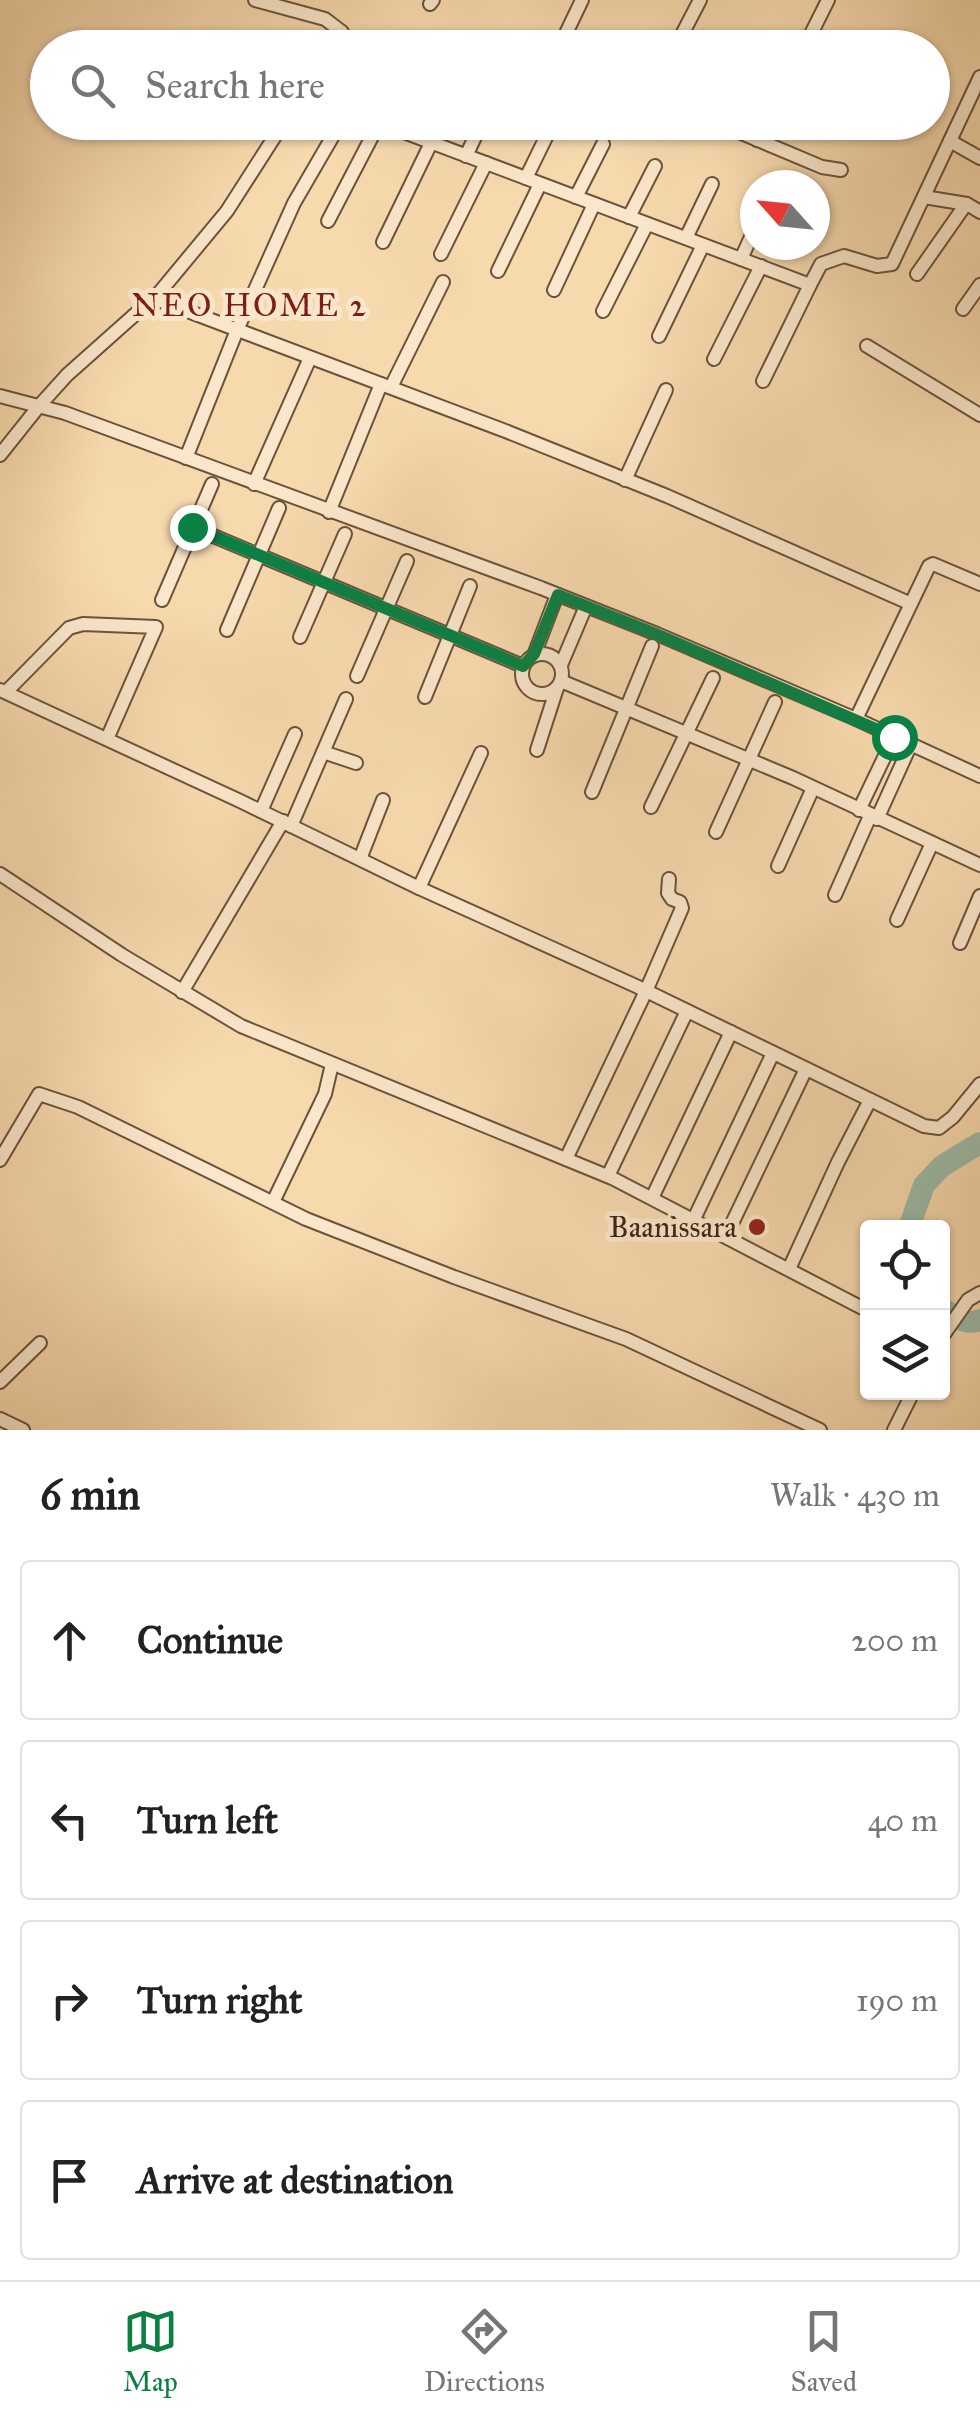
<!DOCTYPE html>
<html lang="en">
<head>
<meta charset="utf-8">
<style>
	:root { --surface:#fff; --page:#f2f2f2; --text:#222; --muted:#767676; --line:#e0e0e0; --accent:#0b8043 }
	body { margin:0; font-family:"IM FELL Great Primer",serif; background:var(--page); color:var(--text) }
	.controls { position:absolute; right:30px; bottom:30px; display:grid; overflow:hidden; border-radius:10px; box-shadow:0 2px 8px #0004 }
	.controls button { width:90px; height:90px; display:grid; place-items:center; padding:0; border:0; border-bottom:2px solid var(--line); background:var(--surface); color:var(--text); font:50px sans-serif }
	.compass { position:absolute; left:740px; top:170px; width:90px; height:90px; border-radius:50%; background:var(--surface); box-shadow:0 2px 8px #0004; rotate:297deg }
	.stop { position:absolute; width:30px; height:30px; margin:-22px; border:8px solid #0b8043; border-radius:50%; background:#fff }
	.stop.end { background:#0b8043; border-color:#fff; box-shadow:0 2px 10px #0008 }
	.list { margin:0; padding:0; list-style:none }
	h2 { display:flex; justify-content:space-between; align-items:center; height:130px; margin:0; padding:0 40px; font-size:42px }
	h2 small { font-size:32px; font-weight:400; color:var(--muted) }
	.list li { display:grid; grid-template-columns:65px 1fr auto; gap:30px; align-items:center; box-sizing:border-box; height:160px; margin:0 20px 20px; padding:0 20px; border:2px solid var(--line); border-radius:10px }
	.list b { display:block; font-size:38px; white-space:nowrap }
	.list em { font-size:32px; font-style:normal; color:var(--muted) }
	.icon { flex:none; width:55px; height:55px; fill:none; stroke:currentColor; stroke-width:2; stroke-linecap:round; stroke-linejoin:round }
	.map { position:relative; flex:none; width:980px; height:1430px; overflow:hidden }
	.search { position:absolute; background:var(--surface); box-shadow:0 2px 8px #0004; left:30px; right:30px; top:30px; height:110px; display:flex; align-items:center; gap:25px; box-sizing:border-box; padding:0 35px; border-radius:55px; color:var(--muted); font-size:38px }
	.sheet { height:850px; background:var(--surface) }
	nav { display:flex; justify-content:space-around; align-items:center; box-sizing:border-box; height:140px; border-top:2px solid var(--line); background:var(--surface); font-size:28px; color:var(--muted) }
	nav a { display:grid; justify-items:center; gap:5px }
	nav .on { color:var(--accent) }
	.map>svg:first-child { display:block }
</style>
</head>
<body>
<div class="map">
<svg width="980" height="1430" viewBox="0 0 980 1430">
	<rect width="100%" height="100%" fill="#f7d9ae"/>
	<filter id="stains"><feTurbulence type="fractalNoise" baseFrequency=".002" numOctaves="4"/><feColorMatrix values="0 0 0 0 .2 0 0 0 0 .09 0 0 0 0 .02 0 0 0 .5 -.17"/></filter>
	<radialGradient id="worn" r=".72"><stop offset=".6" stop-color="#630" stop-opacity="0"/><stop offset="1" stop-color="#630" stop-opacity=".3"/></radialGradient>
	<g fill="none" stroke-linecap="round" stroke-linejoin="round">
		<g stroke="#9dbaa9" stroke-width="22">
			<path d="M909,1228L924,1185L942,1166L980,1143"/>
			<path d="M942,1308C954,1316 965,1326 980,1320"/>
		</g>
		<defs>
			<g id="minor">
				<path d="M255,0L325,19L342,32L332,48"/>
				<path d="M430,4L433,0"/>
				<path d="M559,48L582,0"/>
				<path d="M675,48L700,0"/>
				<path d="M804,48L828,0"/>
				<path d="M377,122L810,285L821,264L844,256L877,266L892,264L980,77"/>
				<path d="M715,122L822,167L841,170"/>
				<path d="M757,140L766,122"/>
				<path d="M950,141L980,158"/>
				<path d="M466,156L482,122"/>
				<path d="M526,178L553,123"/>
				<path d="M576,197L603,144"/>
				<path d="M924,197L967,204L980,212"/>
				<path d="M629,217L655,166"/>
				<path d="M328,221L379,123"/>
				<path d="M686,238L712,184"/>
				<path d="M383,242L431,143"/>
				<path d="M441,254L486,163"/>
				<path d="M741,259L755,228"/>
				<path d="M498,271L540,184"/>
				<path d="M917,274L966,204"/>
				<path d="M554,290L594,204"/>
				<path d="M153,298L508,432L667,496L909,603"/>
				<path d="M963,309L980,285"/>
				<path d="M603,311L647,224"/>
				<path d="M659,336L703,245"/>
				<path d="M867,346L980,415"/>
				<path d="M714,359L761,266"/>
				<path d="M763,381L810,285"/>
				<path d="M391,387L443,282"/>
				<path d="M0,396L65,413L541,588L657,634L856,719L980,776"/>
				<path d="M0,455L39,406L67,375L159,293L227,211L284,122"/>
				<path d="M186,458L237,330L294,203L341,122"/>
				<path d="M625,480L666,390"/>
				<path d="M254,484L310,358"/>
				<path d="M329,512L381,384"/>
				<path d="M192,527L523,666"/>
				<path d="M162,600L212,484"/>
				<path d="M227,630L279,508"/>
				<path d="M300,637L345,534"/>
				<circle cx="542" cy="674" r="20"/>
				<path d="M534,655L557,595"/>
				<path d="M561,665L586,606"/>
				<path d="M357,676L407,561"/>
				<path d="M561,681L793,778L980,865"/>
				<path d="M0,690L238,800L419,888L636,986L924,1126L939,1128L953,1117L980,1084"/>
				<path d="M6,692L69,628L83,624L156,627L107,739"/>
				<path d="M425,697L470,586"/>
				<path d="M856,719L929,566L933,564L980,584"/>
				<path d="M537,750L557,688"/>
				<path d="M323,752L356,763"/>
				<path d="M592,792L652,646"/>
				<path d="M651,807L713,678"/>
				<path d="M859,810L894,737"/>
				<path d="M261,811L295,734"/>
				<path d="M877,819L911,744"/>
				<path d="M291,826L346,699"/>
				<path d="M716,832L775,702"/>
				<path d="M360,859L383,800"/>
				<path d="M778,866L813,788"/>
				<path d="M0,874L122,955L241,1026L612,1178L868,1311"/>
				<path d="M419,888L481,753"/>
				<path d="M835,895L870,816"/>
				<path d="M897,920L932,843"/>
				<path d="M960,943L980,896"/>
				<path d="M182,992L283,821"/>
				<path d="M566,1159L646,991L682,908L680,902L672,899L668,893L669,879"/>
				<path d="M0,1160L39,1094L78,1107L306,1219L454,1277L626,1339L820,1430"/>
				<path d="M608,1176L687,1011"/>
				<path d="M652,1198L731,1032"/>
				<path d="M273,1202L325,1094L332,1064"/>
				<path d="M694,1219L773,1053"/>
				<path d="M726,1236L806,1069"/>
				<path d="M789,1269L838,1162L870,1100"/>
				<path d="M942,1337L968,1300L980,1293"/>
				<path d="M0,1382L40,1343"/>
				<path d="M0,1419L23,1430"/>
				<path d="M894,1430L913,1392"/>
			</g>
		</defs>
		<use href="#minor" stroke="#6c523b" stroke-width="16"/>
		<use href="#minor" stroke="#fae6ca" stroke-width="12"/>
	</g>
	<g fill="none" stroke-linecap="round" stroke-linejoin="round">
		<path stroke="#0b8043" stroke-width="12" d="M192,527L523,666L534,654L558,595L656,634L894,737"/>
	</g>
	<circle fill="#8f2418" stroke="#fae6ca" stroke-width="4" cx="757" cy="1227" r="10"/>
	<g text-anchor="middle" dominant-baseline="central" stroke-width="10" stroke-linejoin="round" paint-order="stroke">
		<g font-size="30" fill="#3d2515" stroke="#fae6ca" text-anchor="end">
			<text x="737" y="1227">Baanissara</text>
		</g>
		<g font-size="32" letter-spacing="2.5" fill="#7a1f14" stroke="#fae6ca">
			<text x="250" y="305">NEO HOME 2</text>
		</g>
	</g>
	<rect width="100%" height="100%" filter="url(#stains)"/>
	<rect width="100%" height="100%" fill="url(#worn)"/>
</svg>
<div class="controls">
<button><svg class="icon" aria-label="locate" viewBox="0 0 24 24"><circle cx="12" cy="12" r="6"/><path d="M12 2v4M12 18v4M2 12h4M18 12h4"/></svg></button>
<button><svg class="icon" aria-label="layers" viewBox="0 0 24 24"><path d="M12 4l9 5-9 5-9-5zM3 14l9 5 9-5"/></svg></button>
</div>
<svg class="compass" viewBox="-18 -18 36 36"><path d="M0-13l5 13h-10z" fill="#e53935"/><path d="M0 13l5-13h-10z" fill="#767676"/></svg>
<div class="stop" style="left:894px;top:737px"></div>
<div class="stop end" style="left:192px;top:527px"></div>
<div class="search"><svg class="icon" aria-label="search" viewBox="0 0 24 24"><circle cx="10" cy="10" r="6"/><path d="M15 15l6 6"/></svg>Search here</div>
</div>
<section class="sheet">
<h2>6 min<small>Walk · 430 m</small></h2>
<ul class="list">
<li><svg class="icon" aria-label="ahead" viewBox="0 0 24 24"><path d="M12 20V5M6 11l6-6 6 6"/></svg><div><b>Continue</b></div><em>200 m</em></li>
<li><svg class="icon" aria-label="left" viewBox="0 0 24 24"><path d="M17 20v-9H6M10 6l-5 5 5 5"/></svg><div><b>Turn left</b></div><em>40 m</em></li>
<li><svg class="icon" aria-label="right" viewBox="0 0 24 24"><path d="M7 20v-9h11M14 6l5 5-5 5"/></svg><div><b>Turn right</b></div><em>190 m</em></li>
<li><svg class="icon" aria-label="arrive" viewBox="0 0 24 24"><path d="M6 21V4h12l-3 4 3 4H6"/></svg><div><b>Arrive at destination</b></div></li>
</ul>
</section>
<nav>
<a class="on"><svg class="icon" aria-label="map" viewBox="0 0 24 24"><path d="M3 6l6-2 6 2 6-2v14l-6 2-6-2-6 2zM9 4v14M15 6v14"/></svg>Map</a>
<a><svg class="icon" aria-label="directions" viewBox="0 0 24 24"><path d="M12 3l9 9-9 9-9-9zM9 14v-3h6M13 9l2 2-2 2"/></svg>Directions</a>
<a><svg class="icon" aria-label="saved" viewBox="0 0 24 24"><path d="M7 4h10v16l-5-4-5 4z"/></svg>Saved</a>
</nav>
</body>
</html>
